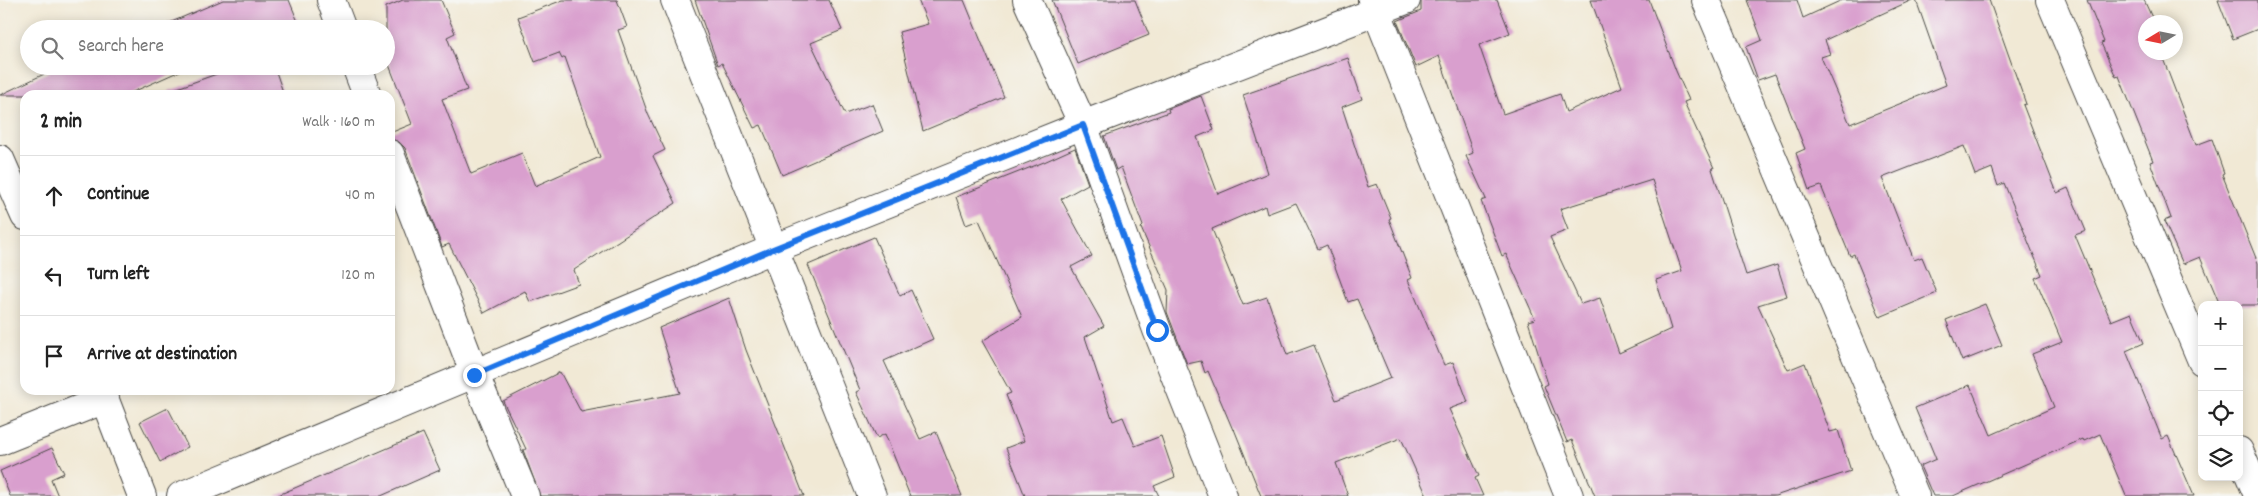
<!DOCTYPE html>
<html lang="en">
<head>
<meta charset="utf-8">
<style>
	:root { --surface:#fff; --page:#f2f2f2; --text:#222; --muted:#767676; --line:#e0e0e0 }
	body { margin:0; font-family:Dekko,sans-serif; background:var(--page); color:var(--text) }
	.controls { position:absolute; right:15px; bottom:15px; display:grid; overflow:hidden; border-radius:10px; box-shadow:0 2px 12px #0003 }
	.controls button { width:45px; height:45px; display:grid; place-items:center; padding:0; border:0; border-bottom:1px solid var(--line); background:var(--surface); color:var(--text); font:25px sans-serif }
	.compass { position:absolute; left:2138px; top:15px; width:45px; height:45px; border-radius:50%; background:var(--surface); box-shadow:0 2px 12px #0003; rotate:260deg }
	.stop { position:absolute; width:15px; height:15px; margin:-11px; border:4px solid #1a73e8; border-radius:50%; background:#fff }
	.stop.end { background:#1a73e8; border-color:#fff; box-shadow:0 1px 5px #0008 }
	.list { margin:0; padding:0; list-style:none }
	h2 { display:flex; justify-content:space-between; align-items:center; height:65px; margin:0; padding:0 20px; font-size:21px }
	h2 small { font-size:16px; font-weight:400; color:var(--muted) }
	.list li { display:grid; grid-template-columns:32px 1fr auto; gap:15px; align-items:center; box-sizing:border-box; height:80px; padding:0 20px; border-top:1px solid var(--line) }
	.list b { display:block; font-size:19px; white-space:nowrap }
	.list em { font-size:16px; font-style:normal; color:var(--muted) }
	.icon { flex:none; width:28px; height:28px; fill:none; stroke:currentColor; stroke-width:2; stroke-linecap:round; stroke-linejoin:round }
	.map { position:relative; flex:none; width:2258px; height:496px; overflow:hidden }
	.search { position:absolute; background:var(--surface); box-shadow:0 2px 12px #0003; left:20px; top:20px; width:375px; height:55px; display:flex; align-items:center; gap:12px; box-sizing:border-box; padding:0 18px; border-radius:28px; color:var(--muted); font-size:19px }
	.panel { position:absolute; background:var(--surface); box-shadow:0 2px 12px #0003; left:20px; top:90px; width:375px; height:305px; border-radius:15px }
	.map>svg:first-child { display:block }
</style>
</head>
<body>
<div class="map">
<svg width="2258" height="496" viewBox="0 0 2258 496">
	<rect width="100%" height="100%" fill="#f6f6f2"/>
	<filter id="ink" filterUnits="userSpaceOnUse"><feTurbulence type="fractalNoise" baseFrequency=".02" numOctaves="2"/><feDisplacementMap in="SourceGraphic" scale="10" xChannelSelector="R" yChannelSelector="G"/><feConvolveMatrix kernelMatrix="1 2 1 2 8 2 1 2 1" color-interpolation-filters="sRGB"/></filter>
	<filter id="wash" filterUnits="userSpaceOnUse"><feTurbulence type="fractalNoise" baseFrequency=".0096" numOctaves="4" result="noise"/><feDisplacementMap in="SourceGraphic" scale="20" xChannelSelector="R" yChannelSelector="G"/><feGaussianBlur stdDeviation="1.12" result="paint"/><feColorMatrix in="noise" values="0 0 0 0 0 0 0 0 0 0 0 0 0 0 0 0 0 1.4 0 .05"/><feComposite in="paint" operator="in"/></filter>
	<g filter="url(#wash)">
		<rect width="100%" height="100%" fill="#f1e9d5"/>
		<g id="blocks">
			<g fill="#d99fce" fill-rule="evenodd">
				<path d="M223,0H289L301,29H155Z"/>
				<path d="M403,0H441L455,33L447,37L467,90L442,99L471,174L522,153L535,186L600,157L565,57L562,59L559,53L535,62L518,17L563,0H617L627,27L618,30L648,114L665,150L653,156L676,203L574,270L579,284L530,302L525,291L484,313L449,244L442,247L405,148L399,142L390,139V133L412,124L386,57V7Z"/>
				<path d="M695,0H829L842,30L811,43L845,114L872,104L883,131L782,175L761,125L754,128L722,63L718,65Z"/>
				<path d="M918,0H964L1004,97L923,131L899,32L928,24Z"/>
				<path d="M1052,0H1135L1149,35L1078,64Z"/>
				<path d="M1421,0H1497L1510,33L1479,45L1503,114L1560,94L1566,112L1622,87L1591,0H1649L1676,71L1689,100L1684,102L1714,168L1712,169L1746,275L1777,265L1787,296L1758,305L1788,370L1805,363L1830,432L1838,430L1851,471L1775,496H1595L1572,440L1567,442L1544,386L1548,384L1528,321L1535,319L1506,254L1502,256L1481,201L1486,199L1466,156L1473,153L1439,56L1416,67L1397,21L1421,11ZM1652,180L1682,271L1656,280L1671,329L1619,353L1600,298L1581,304L1550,237L1568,230L1560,209Z"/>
				<path d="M1747,0H1797L1803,18L1842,0H1912L1825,40L1830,54L1821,57L1850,124L1946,85L1916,0H1989L2026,104L2023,105L2057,193L2068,188L2086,231L2075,235L2111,321L2131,313L2144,343L2126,351L2162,439L2168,436L2194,496H2126L2100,434L2084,441L2083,439L1953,496H1933L1920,466L1936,459L1915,408L1970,385L1991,435L2054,407L2032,354L2062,342L2035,278L2042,275L2004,183L1998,186L1992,168L1975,175L1964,146L1882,178L1914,260L1922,257L1937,293L1880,317L1854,254L1850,256L1821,186L1809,190L1796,153L1805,149L1775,74L1758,80L1746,47L1762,40Z"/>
				<path d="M2087,0H2144L2154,22H2146V52H2168L2162,56L2196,145L2212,139L2224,173L2222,174L2258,263V305H2220L2200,257L2183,264L2164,221L2171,218L2150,162L2153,161L2119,76L2116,77L2101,43L2104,42Z"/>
				<path d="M2218,0H2258V29L2233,39Z"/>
				<path d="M1348,58L1362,99L1342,107L1368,187L1377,184L1391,218L1389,219L1412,278L1408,280L1444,365L1453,362L1468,402L1449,409L1479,476L1475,478L1483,496H1427L1401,438L1336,463L1348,496H1261L1234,429L1233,430L1208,371L1205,373L1201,361L1187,364L1167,312L1168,290L1141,228L1143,226L1121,167L1116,170L1104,136L1169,112L1168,109L1201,96L1214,130L1197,137L1218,194L1268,173L1243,95ZM1296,203L1318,249L1327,245L1348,302L1357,299L1391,378L1336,400L1314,345L1287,355L1267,297L1243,305L1212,229L1265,206L1267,214Z"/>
				<path d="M61,66H191L126,95H0Z"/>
				<path d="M239,66H274L284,95H170L169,91Z"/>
				<path d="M1075,148L1088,184L1061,199L1092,256L1071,267L1104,326L1085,337L1113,421L1123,417L1135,446L1161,436L1175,477L1154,486L1159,496H1025L1006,448L1024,441L1006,395L1011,393L982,341L1022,317L979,220L966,225L956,197L1044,162Z"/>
				<path d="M874,237L900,296L911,290L933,339L884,361L920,439L936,432L962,496H910L885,434L877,438L856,392L860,390L808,265Z"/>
				<path d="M729,298L746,350L804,496H540L523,450L526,449L503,401L560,372L581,412L680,393L659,328Z"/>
				<path d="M1985,304L2002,345L1962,361L1946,320Z"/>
				<path d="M168,408L188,447L160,462L140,422Z"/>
				<path d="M423,433L440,470L381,496H276Z"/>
				<path d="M52,448L64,473L51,479L58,496H10L0,471Z"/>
			</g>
		</g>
	</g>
	<g filter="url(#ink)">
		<use href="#blocks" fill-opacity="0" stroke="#494844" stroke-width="1"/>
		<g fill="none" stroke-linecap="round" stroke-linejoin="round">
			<defs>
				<g id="minor">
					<path d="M331,0L342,29"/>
					<path d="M675,0L872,496"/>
					<path d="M1027,0L1083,125L1157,330L1223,496"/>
					<path d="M1372,0L1569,496"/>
					<path d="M1706,0L1915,496"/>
					<path d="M2050,0L2202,361"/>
					<path d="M356,66L367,95"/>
					<path d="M390,154L475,375L525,496"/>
					<path d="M0,159L25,216"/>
					<path d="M101,390L142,496"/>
					<path d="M0,441L105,399"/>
					<path d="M2239,451L2258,495"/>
					<path d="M181,496L773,249L1083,125L1406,0"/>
				</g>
			</defs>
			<use href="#minor" stroke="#494844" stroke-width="30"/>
			<use href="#minor" stroke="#fff" stroke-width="28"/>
		</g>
	</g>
	<g fill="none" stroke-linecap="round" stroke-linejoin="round" filter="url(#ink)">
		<path stroke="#1a73e8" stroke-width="6" d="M474,375L773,249L1083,125L1157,330"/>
	</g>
</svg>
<div class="controls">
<button>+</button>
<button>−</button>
<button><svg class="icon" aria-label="locate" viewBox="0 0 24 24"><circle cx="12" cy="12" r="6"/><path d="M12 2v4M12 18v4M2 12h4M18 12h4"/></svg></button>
<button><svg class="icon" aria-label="layers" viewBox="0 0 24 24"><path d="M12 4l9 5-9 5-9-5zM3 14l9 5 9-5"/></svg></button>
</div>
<svg class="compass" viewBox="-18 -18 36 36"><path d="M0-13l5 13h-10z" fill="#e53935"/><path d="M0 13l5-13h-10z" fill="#767676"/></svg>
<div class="stop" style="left:1157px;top:330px"></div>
<div class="stop end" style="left:474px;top:375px"></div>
<div class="search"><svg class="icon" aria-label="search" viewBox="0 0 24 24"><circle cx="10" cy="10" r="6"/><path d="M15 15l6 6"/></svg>Search here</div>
<section class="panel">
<h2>2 min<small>Walk · 160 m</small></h2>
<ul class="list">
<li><svg class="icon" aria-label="ahead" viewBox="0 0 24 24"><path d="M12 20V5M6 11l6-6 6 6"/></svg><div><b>Continue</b></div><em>40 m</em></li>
<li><svg class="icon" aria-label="left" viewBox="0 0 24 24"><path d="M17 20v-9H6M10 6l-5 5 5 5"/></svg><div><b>Turn left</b></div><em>120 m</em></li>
<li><svg class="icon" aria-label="arrive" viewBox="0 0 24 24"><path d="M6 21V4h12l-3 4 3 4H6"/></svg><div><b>Arrive at destination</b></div></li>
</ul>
</section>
</div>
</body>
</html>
